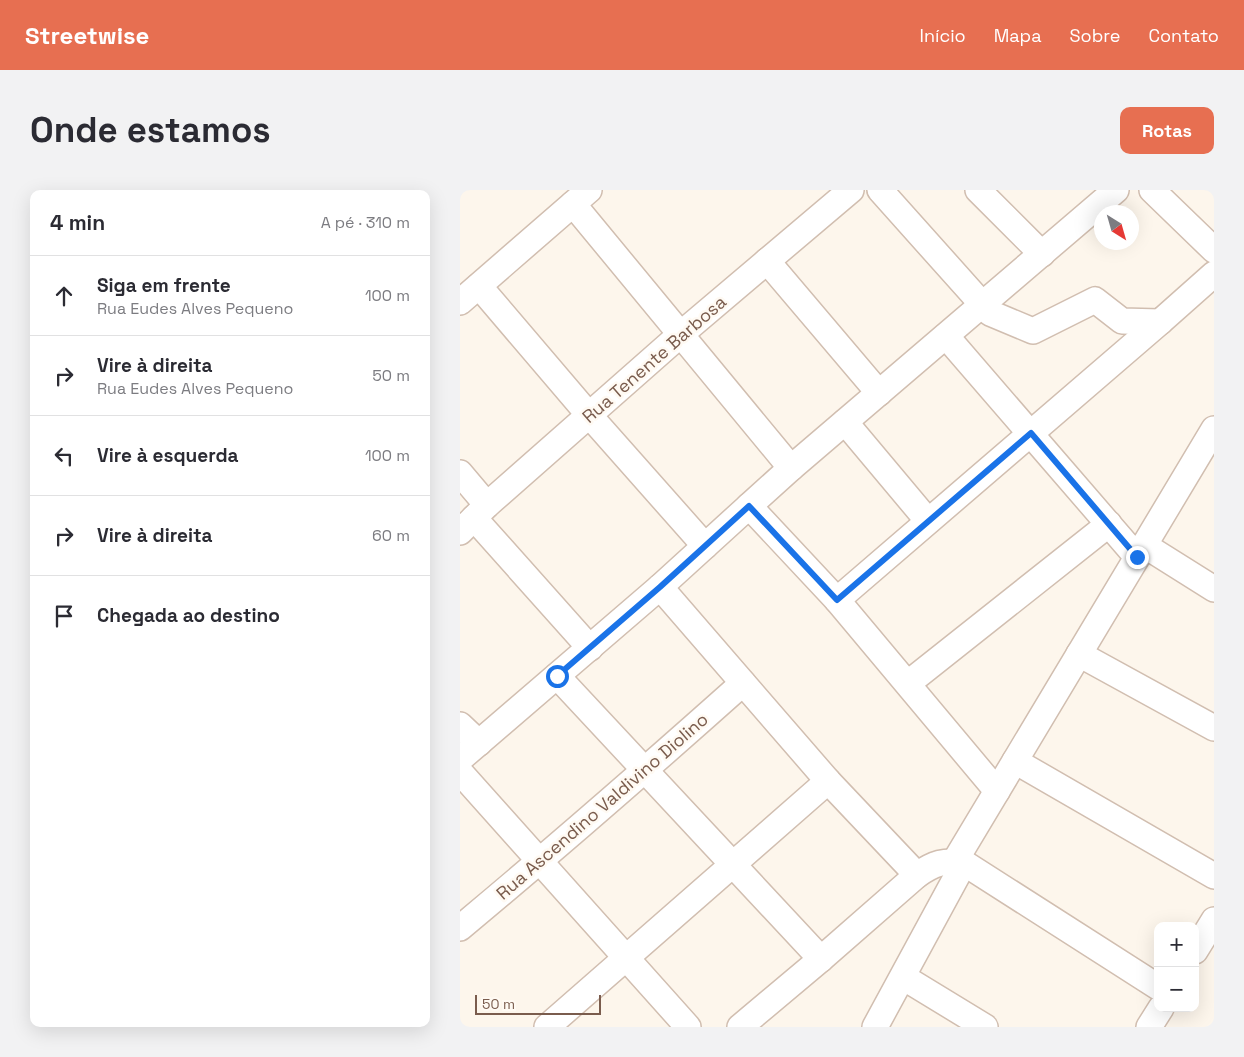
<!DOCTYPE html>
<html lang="pt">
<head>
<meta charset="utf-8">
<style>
	:root { --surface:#fff; --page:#f2f2f3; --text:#2b2b33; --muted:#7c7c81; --line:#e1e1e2; --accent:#e76f51 }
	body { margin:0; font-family:"Space Grotesk",sans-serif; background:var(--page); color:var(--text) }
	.controls { position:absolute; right:15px; bottom:15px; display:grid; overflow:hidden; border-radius:10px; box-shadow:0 5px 20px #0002 }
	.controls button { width:45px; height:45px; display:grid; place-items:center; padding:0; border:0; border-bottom:1px solid var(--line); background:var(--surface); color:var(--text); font:25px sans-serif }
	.compass { position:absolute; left:634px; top:15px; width:45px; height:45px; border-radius:50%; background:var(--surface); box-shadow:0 5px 20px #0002; rotate:143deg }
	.scale { position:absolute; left:15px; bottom:12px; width:126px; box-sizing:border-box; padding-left:5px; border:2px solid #7a5c4d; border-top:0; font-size:14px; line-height:18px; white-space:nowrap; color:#7a5c4d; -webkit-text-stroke:4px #fffaf3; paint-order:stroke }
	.stop { position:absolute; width:15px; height:15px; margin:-11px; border:4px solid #1a73e8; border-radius:50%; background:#fff }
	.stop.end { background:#1a73e8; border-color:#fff; box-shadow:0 1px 5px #0008 }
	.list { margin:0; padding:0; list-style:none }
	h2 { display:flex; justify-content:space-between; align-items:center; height:65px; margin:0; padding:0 20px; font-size:21px }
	h2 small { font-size:16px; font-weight:400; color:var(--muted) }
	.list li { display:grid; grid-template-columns:32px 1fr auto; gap:15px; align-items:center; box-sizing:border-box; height:80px; padding:0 20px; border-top:1px solid var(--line) }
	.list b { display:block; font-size:19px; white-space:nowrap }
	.list p { margin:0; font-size:16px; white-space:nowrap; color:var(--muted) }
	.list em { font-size:16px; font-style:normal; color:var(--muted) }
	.icon { flex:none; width:28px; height:28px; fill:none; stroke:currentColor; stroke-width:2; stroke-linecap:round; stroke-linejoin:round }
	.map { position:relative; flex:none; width:754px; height:837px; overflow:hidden; border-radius:10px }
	header { display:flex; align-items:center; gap:30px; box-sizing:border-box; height:70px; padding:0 25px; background:var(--accent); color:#fff }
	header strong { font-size:24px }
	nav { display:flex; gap:28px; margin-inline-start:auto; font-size:18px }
	.intro { display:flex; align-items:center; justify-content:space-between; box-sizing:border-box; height:120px; padding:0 30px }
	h1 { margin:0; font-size:35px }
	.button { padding:12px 22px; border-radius:10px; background:var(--accent); color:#fff; font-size:18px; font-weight:700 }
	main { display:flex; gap:30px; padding:0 30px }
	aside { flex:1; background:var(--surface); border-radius:10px; box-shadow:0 5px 20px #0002 }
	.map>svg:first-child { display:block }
</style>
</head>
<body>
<header>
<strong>Streetwise</strong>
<nav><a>Início</a><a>Mapa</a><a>Sobre</a><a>Contato</a></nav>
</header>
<div class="intro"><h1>Onde estamos</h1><a class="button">Rotas</a></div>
<main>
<aside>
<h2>4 min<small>A pé · 310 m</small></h2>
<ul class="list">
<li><svg class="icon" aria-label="ahead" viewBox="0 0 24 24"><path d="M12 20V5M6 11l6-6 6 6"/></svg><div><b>Siga em frente</b><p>Rua Eudes Alves Pequeno</p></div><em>100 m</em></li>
<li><svg class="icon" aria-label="right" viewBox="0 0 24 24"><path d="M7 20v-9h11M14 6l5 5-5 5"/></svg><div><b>Vire à direita</b><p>Rua Eudes Alves Pequeno</p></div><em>50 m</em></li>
<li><svg class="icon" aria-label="left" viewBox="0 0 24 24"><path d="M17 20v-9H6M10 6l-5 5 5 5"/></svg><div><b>Vire à esquerda</b></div><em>100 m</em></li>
<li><svg class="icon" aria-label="right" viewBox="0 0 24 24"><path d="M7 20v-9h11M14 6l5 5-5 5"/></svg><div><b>Vire à direita</b></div><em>60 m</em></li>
<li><svg class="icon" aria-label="arrive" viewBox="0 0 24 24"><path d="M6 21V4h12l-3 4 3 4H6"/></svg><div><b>Chegada ao destino</b></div></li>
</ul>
</aside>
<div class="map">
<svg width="754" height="837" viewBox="0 0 754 837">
	<rect width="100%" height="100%" fill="#fdf6ec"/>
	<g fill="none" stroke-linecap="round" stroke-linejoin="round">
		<defs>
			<g id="minor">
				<path d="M420,0L530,123L573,141L635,110L662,131L700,132L754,84"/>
				<path d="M518,0L582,64"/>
				<path d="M692,0L754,60"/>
				<path d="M113,14L331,278"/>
				<path d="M307,71L419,203"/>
				<path d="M19,96L129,225L245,356"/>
				<path d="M0,112L129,0"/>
				<path d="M486,146L677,367"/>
				<path d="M385,232L468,331"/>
				<path d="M0,283L27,315"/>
				<path d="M289,316L331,278L656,0"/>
				<path d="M14,328L130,458"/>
				<path d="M0,342L27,315L221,144L391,0"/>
				<path d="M684,355L754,399"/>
				<path d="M200,397L368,591L457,685"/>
				<path d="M377,410L700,132"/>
				<path d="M619,464L754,538"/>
				<path d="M97,486L361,769"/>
				<path d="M456,487L649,334"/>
				<path d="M0,535L19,553"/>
				<path d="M0,569L200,397L289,316L377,410L537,601"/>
				<path d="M555,571L754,686"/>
				<path d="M0,582L228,837"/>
				<path d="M495,671L754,239"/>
				<path d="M0,738C96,658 190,576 283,493"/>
				<path d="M735,761L754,730"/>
				<path d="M443,787L525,837"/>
				<path d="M87,837L368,591"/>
				<path d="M280,837L361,769L457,685C474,673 484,670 504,673L698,797"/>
				<path d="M415,837L504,673"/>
				<path d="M689,837L701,818"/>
			</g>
		</defs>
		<use href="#minor" stroke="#d1beb0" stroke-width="28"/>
		<use href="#minor" stroke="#fff" stroke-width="25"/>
	</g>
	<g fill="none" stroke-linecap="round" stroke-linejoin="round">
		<path stroke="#1a73e8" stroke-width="6" d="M97,486L200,397L289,316L377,410L571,243L677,367"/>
	</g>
	<g text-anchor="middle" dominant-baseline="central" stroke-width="5" stroke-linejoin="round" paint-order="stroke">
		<g font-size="18" fill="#7a5c4d" stroke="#fffaf3">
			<text transform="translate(194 169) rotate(-41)">Rua Tenente Barbosa</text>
			<text transform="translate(142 616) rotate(-41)">Rua Ascendino Valdivino Diolino</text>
		</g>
	</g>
</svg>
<div class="controls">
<button>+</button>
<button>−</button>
</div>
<svg class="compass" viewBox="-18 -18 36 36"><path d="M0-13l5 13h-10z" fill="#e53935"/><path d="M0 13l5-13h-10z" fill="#7c7c81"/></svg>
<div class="scale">50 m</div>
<div class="stop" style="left:97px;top:486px"></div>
<div class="stop end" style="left:677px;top:367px"></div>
</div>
</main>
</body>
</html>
